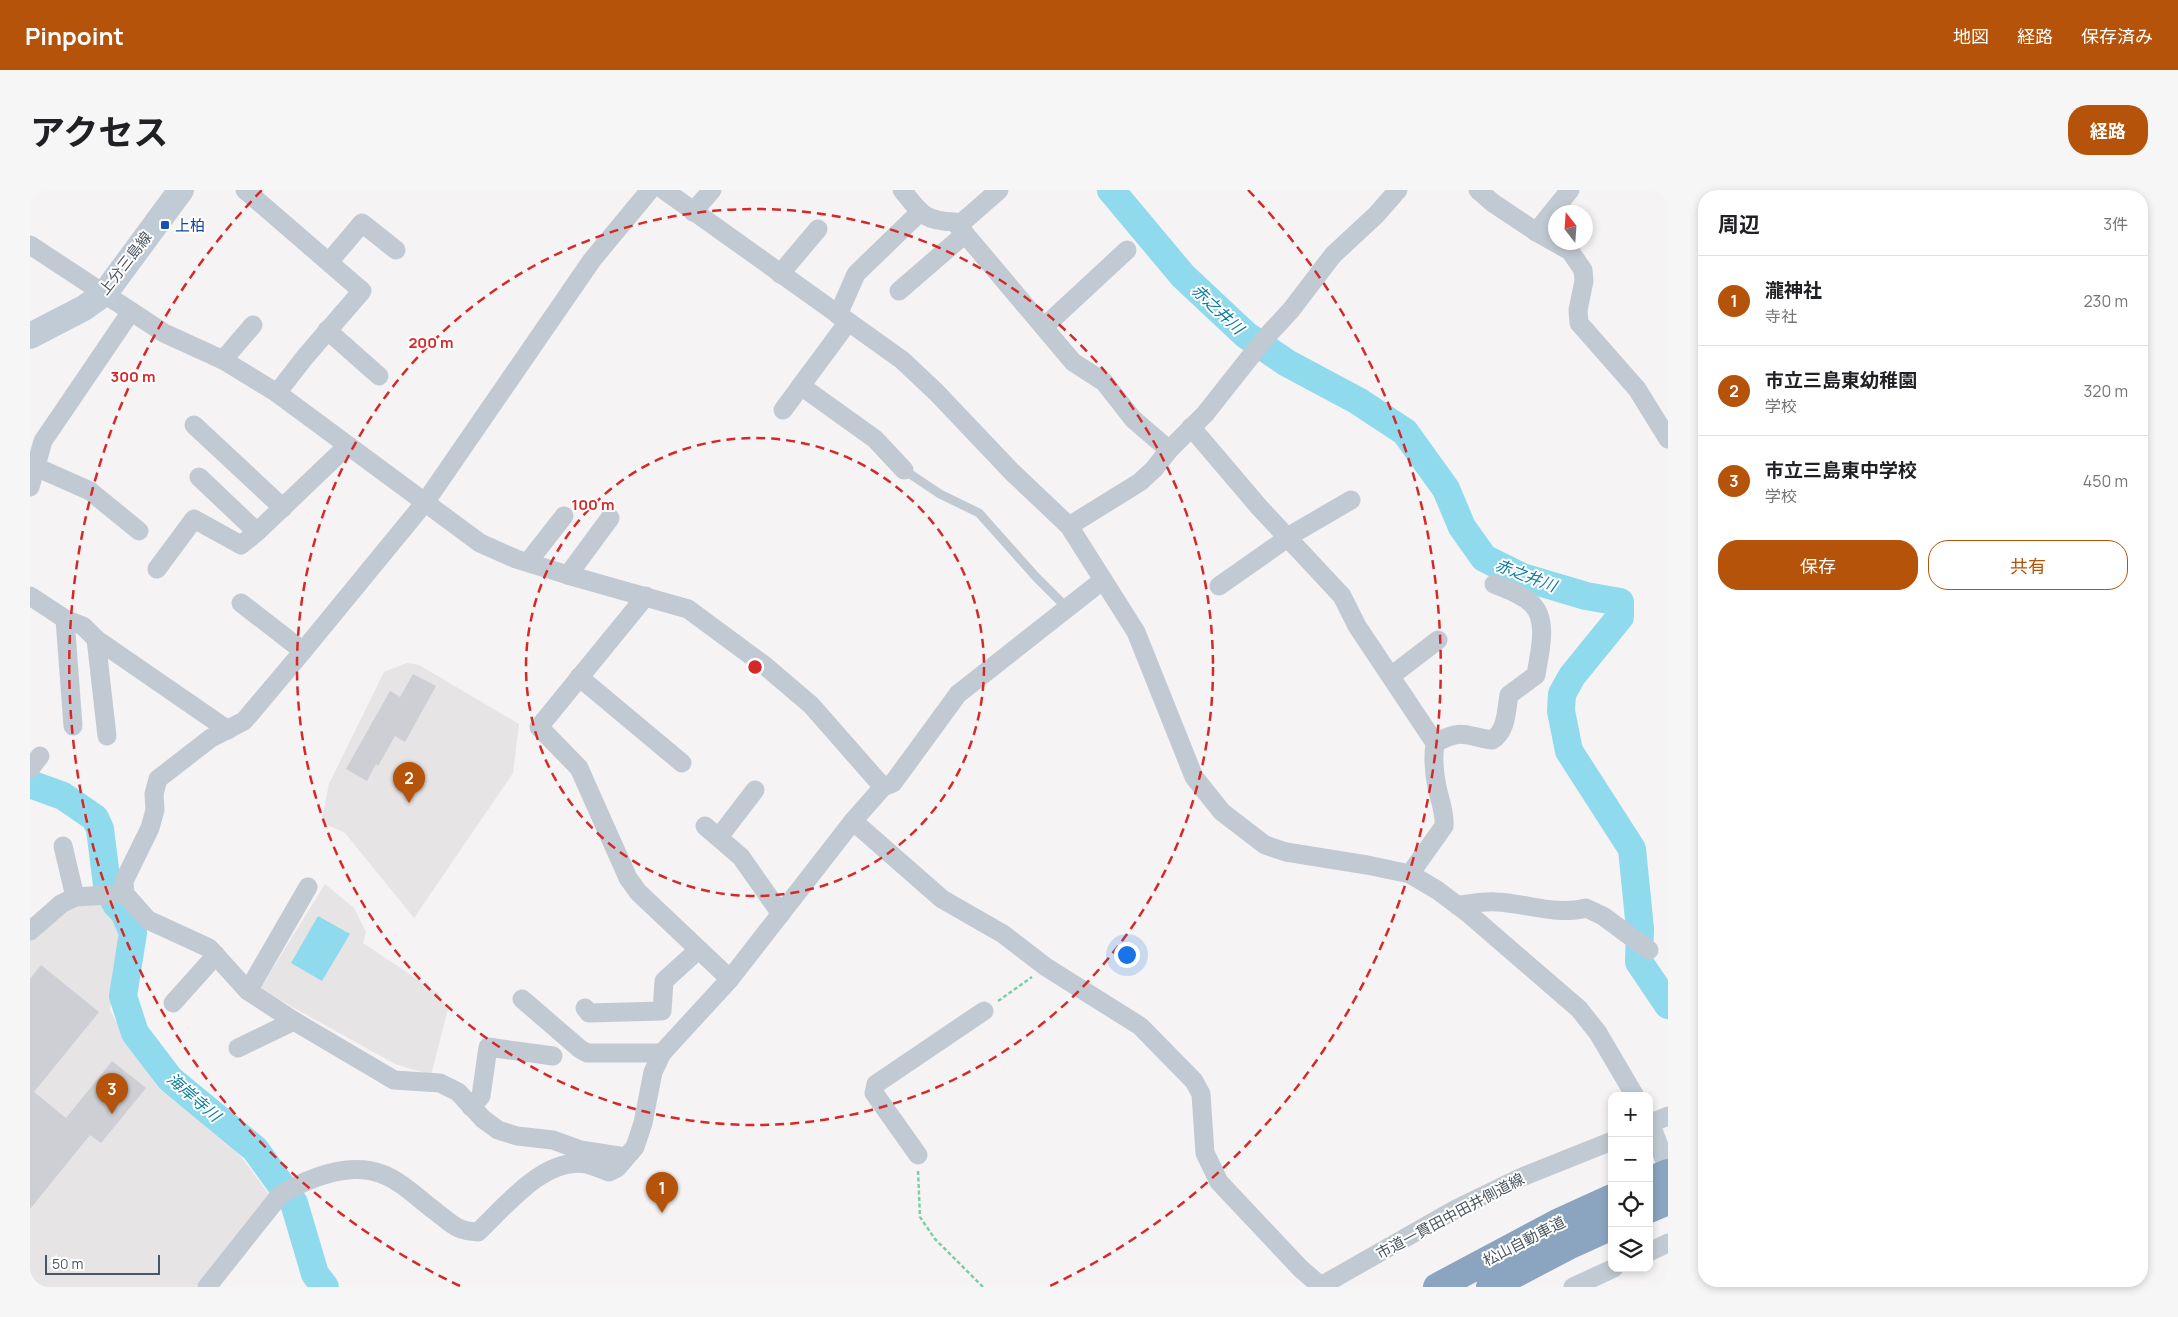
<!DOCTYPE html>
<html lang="ja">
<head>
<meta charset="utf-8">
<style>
	:root { --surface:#fff; --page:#f6f6f6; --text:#202124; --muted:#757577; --line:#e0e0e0; --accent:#b45309 }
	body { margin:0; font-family:Manrope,"Noto Sans JP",sans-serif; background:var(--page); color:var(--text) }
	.controls { position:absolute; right:15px; bottom:15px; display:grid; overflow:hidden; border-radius:10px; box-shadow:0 2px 8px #0003 }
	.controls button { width:45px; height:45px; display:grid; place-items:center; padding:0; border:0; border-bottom:1px solid var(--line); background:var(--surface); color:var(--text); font:25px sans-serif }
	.compass { position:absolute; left:1518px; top:15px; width:45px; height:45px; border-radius:50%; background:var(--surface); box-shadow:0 2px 8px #0003; rotate:343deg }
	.scale { position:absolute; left:15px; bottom:12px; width:115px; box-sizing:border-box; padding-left:5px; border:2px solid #4a5661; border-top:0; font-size:14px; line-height:18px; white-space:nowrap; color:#4a5661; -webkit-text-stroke:4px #fff; paint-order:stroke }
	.you { position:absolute; left:1096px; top:764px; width:18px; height:18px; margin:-12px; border:4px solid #fff; border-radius:50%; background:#1a73e8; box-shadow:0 0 0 8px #1a73e833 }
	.badge { display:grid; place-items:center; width:32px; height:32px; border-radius:50%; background:var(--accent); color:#fff; font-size:16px; font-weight:700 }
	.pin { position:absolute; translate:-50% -41px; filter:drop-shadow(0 1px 2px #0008) }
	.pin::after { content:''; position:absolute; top:26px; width:18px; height:15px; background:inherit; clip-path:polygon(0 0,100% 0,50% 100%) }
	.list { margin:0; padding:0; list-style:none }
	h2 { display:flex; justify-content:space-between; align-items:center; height:65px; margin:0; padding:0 20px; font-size:21px }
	h2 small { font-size:16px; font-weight:400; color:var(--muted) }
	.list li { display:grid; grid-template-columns:32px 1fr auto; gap:15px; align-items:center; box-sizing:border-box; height:90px; padding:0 20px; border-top:1px solid var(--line) }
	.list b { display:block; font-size:19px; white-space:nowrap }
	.list p { margin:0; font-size:16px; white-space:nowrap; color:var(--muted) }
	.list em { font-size:16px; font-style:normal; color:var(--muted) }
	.actions { display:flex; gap:10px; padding:15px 20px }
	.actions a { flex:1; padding:11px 0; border:1px solid var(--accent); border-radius:20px; text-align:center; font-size:18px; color:var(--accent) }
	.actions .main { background:var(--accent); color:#fff }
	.icon { flex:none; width:28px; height:28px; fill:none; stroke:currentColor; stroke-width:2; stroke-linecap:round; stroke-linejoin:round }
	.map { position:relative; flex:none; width:1638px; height:1097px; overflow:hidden; border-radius:20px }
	header { display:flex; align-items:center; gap:30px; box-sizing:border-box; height:70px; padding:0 25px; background:var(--accent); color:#fff }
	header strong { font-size:24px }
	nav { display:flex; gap:28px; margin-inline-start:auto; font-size:18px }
	.intro { display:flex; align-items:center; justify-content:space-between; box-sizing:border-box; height:120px; padding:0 30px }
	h1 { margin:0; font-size:35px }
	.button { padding:12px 22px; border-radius:20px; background:var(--accent); color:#fff; font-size:18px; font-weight:700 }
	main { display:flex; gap:30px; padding:0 30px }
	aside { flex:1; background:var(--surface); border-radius:20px; box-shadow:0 2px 8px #0003 }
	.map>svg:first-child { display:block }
</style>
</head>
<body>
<header>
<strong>Pinpoint</strong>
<nav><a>地図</a><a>経路</a><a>保存済み</a></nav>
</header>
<div class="intro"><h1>アクセス</h1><a class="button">経路</a></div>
<main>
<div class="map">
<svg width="1638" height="1097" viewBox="0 0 1638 1097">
	<rect width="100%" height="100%" fill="#f5f3f3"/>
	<g fill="#e6e4e5">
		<path d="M377,473L389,475L489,534L483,583L384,728L315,643L291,632L299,594L354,482Z"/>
		<path d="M295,694L324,718L336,742L333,753L408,803L418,819L401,885L365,874L230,799Z"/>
		<path d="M72,713L86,730L90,745L80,820L97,851L129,899L199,950L240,1006L166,1097H0V750L25,726L48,714Z"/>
	</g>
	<path fill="#90daee" d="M288,726L320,744L292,791L261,773Z"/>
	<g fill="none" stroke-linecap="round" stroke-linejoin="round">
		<g stroke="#90daee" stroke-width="28">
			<path d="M1081,0L1153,86L1216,145L1257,173L1328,211L1375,242L1416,299L1432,337L1454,368L1492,387L1556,406L1590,412V427L1542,486L1532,504L1531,521L1539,561L1602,659L1610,739L1609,772L1638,815"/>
			<path d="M0,594L33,606L65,628L70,639L77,695L86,714L94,722L103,743L93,806L105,843L140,889L225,959L264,1013L285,1084L295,1097"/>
		</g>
	</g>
	<g fill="#cdcfd5">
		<path d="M383,484L406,496L375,552L365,546L348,576L346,574L337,591L316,579L360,501L370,507Z"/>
		<path d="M11,775L69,822L4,902L36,928L82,871L116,898L71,953L60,945L0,1019V789Z"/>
	</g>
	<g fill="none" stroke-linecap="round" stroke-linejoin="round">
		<g stroke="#7ad0a6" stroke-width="2.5" stroke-dasharray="4 2.5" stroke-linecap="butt">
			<path d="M968,811L1002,787"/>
			<path d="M888,981L890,1027L905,1049L953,1097"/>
		</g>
		<path stroke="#c1cad2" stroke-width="9" d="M874,280L910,304L949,323L1006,387L1037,418"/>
		<g stroke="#c1cad2" stroke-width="19">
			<path d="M215,0L332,101L275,167L247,203"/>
			<path d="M634,0L872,170L906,202L982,282L1039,336L1106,442L1164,587L1192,622L1235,655L1256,662L1337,675L1380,684L1407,700L1439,724L1549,819L1568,843L1605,906"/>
			<path d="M872,0C891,23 893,31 925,32L1043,172L1074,192L1103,229L1139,260"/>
			<path d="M1448,0L1463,13L1508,43L1540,61L1553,80L1554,91L1548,120L1549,133L1607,199L1638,249"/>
			<path d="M663,22L682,0"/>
			<path d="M928,36L969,0"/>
			<path d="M1506,42L1540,0"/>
			<path d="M0,55L134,143L193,170L247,203L450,353L486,369L538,385L658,419L734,475L781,515L853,597"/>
			<path d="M299,72L332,33L366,60"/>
			<path d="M750,84L788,39"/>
			<path d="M869,101L935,44"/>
			<path d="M808,125L826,84L890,22"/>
			<path d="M1014,137L1097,60"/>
			<path d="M297,140L349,186"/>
			<path d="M193,170L223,135"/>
			<path d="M771,196L845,249L874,280"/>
			<path d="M753,220L818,132"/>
			<path d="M164,235L253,318"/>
			<path d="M1161,237L1229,317L1312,406L1327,436L1405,553C1403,568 1404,583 1407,597C1410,611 1415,622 1414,636L1380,684"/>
			<path d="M6,277L60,301L109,341"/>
			<path d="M169,287L227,342L317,256"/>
			<path d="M0,297L13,251L100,123"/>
			<path d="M1039,336L1110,292L1124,279L1139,260L1175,224L1236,147L1261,120L1303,65L1346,25L1368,0"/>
			<path d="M498,372L534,326"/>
			<path d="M127,379L164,329L211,355L227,342"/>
			<path d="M538,385L580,328"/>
			<path d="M1073,390L928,504L863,593L853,597L823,631L912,709L973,744L1016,777L1110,836L1164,891L1171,904L1175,963L1189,992L1271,1079L1292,1097"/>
			<path d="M1189,396L1266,342L1321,310"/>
			<path d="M0,406L35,429L53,436L66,449L198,540"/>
			<path d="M616,406L509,537L549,578L598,688L608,702L700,789"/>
			<path d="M211,413L273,461"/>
			<path d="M35,429L43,536"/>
			<path d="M66,449L77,546"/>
			<path d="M1361,486L1408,450"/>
			<path d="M549,487L652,573"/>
			<path d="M1405,553C1433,538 1434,546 1462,550C1477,541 1476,521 1479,505L1506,485C1509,464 1519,431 1502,414C1492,404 1476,399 1464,394"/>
			<path d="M0,579L10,566"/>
			<path d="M675,636L711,667L751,724"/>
			<path d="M689,647L725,600"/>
			<path d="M33,656L45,707"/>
			<path d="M95,704L118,730L179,758L218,801L264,831L364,890L410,893L428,902L453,929L468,940L487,946L523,950L550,960L596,967"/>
			<path d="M1427,715C1440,714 1454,711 1466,712C1496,713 1526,726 1556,718L1573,726L1619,760"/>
			<path d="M0,741L31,714L45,707L95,704L94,691L120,638L125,620L124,604L128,589L181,548L214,531L273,461L396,311L562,70L620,0"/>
			<path d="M218,801L278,697"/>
			<path d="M492,809L550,859L557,863H632"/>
			<path d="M143,813L186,765"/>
			<path d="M555,818L559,823L632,821L634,791L668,760"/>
			<path d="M208,858L264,831"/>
			<path d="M441,917L451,906L458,857L523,866"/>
			<path d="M1619,930L1638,979"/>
			<path d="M1619,934L1638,926"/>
			<path d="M888,965L844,903L846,894L954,821"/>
			<path d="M1619,1062L1638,1053"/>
			<path d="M177,1097L250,1005C278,988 320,971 352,984C371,991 389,1009 405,1021C422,1034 426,1041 448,1042C476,1016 514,966 557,974C564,976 572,979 579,982L587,978L605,957L613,933L623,882L632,863L700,789L823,631"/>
			<path d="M1289,1097L1426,1019L1492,987L1582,951"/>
			<path d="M1543,1097L1584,1078"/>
		</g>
		<path stroke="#c1cbd6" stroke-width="26" d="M0,146L54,118L75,103L151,0"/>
		<g stroke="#8ba5c1" stroke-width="28">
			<path d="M1619,991L1638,983"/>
			<path d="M1619,1019L1638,1011"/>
			<path d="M1407,1097L1527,1033L1582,1008"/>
			<path d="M1460,1097L1538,1056L1582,1036"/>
		</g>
	</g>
	<g fill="none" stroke="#d62828" stroke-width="2.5" stroke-dasharray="9 6">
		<circle cx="725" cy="477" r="229"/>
		<circle cx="725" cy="477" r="458"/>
		<path d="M430 1096A686 686 0 0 1 232 0M1218 0A686 686 0 0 1 1020 1096"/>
	</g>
	<rect fill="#1a4fb4" stroke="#fff" stroke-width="2" x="130" y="30" width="10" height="10" rx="2.5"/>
	<g text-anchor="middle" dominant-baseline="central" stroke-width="4" stroke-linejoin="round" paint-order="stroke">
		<g font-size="15" fill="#164399" stroke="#fff" text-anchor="start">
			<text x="145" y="35">上柏</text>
		</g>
		<g font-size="15" fill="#4a5661" stroke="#fff">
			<text transform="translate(95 73) rotate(-52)">上分三島線</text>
			<text transform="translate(1420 1026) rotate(-28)">市道一貫田中田井側道線</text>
			<text transform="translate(1494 1051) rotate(-27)">松山自動車道</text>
		</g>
		<g font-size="16" font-style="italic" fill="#0c7c9b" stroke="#fff">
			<text transform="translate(1188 119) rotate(43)">赤之井川</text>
			<text transform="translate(1496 385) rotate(21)">赤之井川</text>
			<text transform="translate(164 907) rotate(41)">海岸寺川</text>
		</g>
	</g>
	<circle cx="725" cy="477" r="8" fill="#d62828" stroke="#fff" stroke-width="2.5"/>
	<g font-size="15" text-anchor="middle" font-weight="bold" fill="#d62828" stroke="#fff" stroke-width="4" stroke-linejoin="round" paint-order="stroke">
		<text x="401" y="158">200 m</text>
		<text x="103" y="192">300 m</text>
		<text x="563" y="320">100 m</text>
	</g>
</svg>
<div class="controls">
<button>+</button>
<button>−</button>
<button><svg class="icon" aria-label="locate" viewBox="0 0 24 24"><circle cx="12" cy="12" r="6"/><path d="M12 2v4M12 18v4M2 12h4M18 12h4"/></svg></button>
<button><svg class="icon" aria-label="layers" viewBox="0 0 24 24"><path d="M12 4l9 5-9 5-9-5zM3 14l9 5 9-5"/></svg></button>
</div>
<svg class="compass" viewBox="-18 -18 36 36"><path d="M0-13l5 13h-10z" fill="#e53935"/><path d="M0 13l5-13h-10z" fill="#757577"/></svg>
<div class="scale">50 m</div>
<div class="you"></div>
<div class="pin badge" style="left:632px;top:1023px">1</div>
<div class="pin badge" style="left:379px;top:613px">2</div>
<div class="pin badge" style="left:82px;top:924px">3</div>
</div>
<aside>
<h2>周辺<small>3件</small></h2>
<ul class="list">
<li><span class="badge">1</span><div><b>瀧神社</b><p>寺社</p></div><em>230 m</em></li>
<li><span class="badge">2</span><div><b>市立三島東幼稚園</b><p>学校</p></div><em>320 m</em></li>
<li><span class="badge">3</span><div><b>市立三島東中学校</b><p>学校</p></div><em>450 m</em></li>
</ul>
<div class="actions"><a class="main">保存</a><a>共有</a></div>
</aside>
</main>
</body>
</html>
